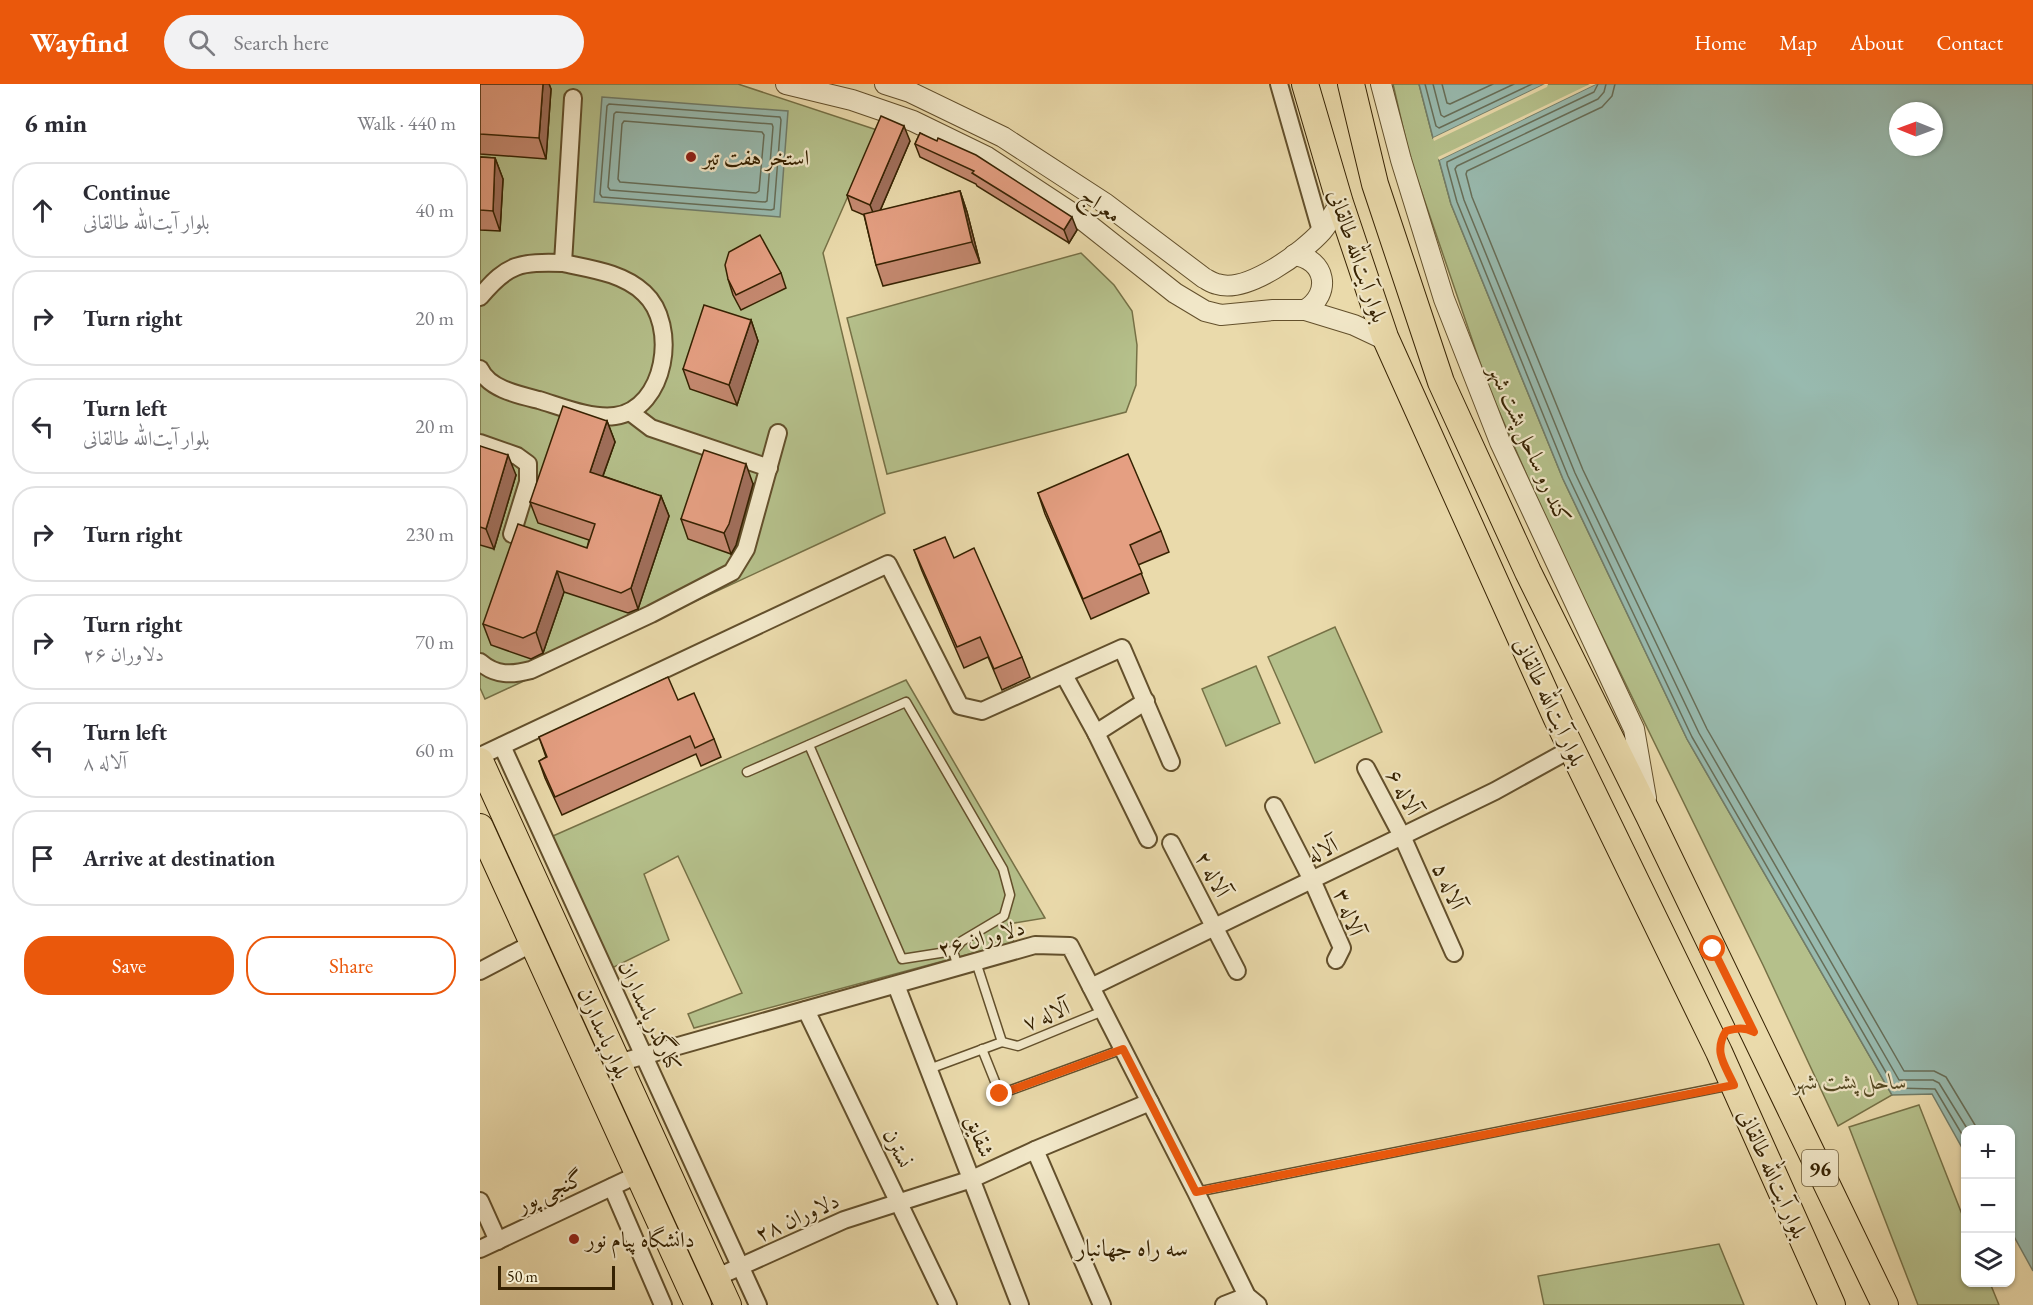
<!DOCTYPE html>
<html lang="en">
<head>
<meta charset="utf-8">
<style>
	:root { --surface:#fff; --page:#f2f2f3; --text:#2b2b33; --muted:#7c7c81; --line:#e1e1e2; --accent:#ea580c }
	body { margin:0; font-family:"EB Garamond",Amiri,serif; background:var(--page); color:var(--text) }
	.controls { position:absolute; right:18px; bottom:18px; display:grid; overflow:hidden; border-radius:12px; box-shadow:0 2px 4px #0004 }
	.controls button { width:54px; height:54px; display:grid; place-items:center; padding:0; border:0; border-bottom:2px solid var(--line); background:var(--surface); color:var(--text); font:30px sans-serif }
	.compass { position:absolute; left:1409px; top:18px; width:54px; height:54px; border-radius:50%; background:var(--surface); box-shadow:0 2px 4px #0004; rotate:271deg }
	.scale { position:absolute; left:18px; bottom:15px; width:117px; box-sizing:border-box; padding-left:6px; border:3px solid #362202; border-top:0; font-size:16px; line-height:21px; white-space:nowrap; color:#362202; -webkit-text-stroke:4px #f1e7c8; paint-order:stroke }
	.stop { position:absolute; width:18px; height:18px; margin:-14px; border:4px solid #ea580c; border-radius:50%; background:#fff }
	.stop.end { background:#ea580c; border-color:#fff; box-shadow:0 2px 6px #0008 }
	.list { margin:0; padding:0; list-style:none }
	h2 { display:flex; justify-content:space-between; align-items:center; height:78px; margin:0; padding:0 24px; font-size:26px }
	h2 small { font-size:20px; font-weight:400; color:var(--muted) }
	.list li { display:grid; grid-template-columns:39px 1fr auto; gap:18px; align-items:center; box-sizing:border-box; height:96px; margin:0 12px 12px; padding:0 12px; border:2px solid var(--line); border-radius:24px }
	.list b { display:block; font-size:22px; white-space:nowrap }
	.list p { margin:0; font-size:20px; white-space:nowrap; color:var(--muted) }
	.list em { font-size:20px; font-style:normal; color:var(--muted) }
	.actions { display:flex; gap:12px; padding:18px 24px }
	.actions a { flex:1; padding:14px 0; border:2px solid var(--accent); border-radius:24px; text-align:center; font-size:21px; color:var(--accent) }
	.actions .main { background:var(--accent); color:#fff }
	.icon { flex:none; width:33px; height:33px; fill:none; stroke:currentColor; stroke-width:2; stroke-linecap:round; stroke-linejoin:round }
	.map { position:relative; flex:none; width:1553px; height:1221px; overflow:hidden }
	header { display:flex; align-items:center; gap:36px; box-sizing:border-box; height:84px; padding:0 30px; background:var(--accent); color:#fff }
	header strong { font-size:28px }
	nav { display:flex; gap:33px; margin-inline-start:auto; font-size:21px }
	.search { width:420px; height:54px; background:var(--page); display:flex; align-items:center; gap:15px; box-sizing:border-box; padding:0 21px; border-radius:33px; color:var(--muted); font-size:22px }
	main { display:flex }
	aside { flex:1; background:var(--surface) }
	.map>svg:first-child { display:block }
</style>
</head>
<body>
<header>
<strong>Wayfind</strong>
<div class="search"><svg class="icon" aria-label="search" viewBox="0 0 24 24"><circle cx="10" cy="10" r="6"/><path d="M15 15l6 6"/></svg>Search here</div>
<nav><a>Home</a><a>Map</a><a>About</a><a>Contact</a></nav>
</header>
<main>
<aside>
<h2>6 min<small>Walk · 440 m</small></h2>
<ul class="list">
<li><svg class="icon" aria-label="ahead" viewBox="0 0 24 24"><path d="M12 20V5M6 11l6-6 6 6"/></svg><div><b>Continue</b><p>بلوار آیت‌الله طالقانی</p></div><em>40 m</em></li>
<li><svg class="icon" aria-label="right" viewBox="0 0 24 24"><path d="M7 20v-9h11M14 6l5 5-5 5"/></svg><div><b>Turn right</b></div><em>20 m</em></li>
<li><svg class="icon" aria-label="left" viewBox="0 0 24 24"><path d="M17 20v-9H6M10 6l-5 5 5 5"/></svg><div><b>Turn left</b><p>بلوار آیت‌الله طالقانی</p></div><em>20 m</em></li>
<li><svg class="icon" aria-label="right" viewBox="0 0 24 24"><path d="M7 20v-9h11M14 6l5 5-5 5"/></svg><div><b>Turn right</b></div><em>230 m</em></li>
<li><svg class="icon" aria-label="right" viewBox="0 0 24 24"><path d="M7 20v-9h11M14 6l5 5-5 5"/></svg><div><b>Turn right</b><p>دلاوران ۲۶</p></div><em>70 m</em></li>
<li><svg class="icon" aria-label="left" viewBox="0 0 24 24"><path d="M17 20v-9H6M10 6l-5 5 5 5"/></svg><div><b>Turn left</b><p>آلاله ۸</p></div><em>60 m</em></li>
<li><svg class="icon" aria-label="arrive" viewBox="0 0 24 24"><path d="M6 21V4h12l-3 4 3 4H6"/></svg><div><b>Arrive at destination</b></div></li>
</ul>
<div class="actions"><a class="main">Save</a><a>Share</a></div>
</aside>
<div class="map">
<svg width="1553" height="1221" viewBox="0 0 1553 1221">
	<rect width="100%" height="100%" fill="#eadaab"/>
	<filter id="stains"><feTurbulence type="fractalNoise" baseFrequency=".00333" numOctaves="4"/><feColorMatrix values="0 0 0 0 .2 0 0 0 0 .09 0 0 0 0 .02 0 0 0 .5 -.17"/></filter>
	<radialGradient id="worn" r=".72"><stop offset=".6" stop-color="#630" stop-opacity="0"/><stop offset="1" stop-color="#630" stop-opacity=".3"/></radialGradient>
	<g fill="#b5c08b" stroke="#767146" stroke-width="1.5">
		<path d="M0,0H258L397,46L343,169L405,429L5,615L0,604Z"/>
		<path d="M913,0H939L953,54L1065,0H1116L959,76L971,120L1083,395L1207,655L1412,1011L1358,1042L1283,881L1071,447L1008,302L930,74Z"/>
		<path d="M601,169L634,201L652,227L657,261L656,301L646,328L407,390L367,234Z"/>
		<path d="M855,543L902,648L835,679L788,573Z"/>
		<path d="M776,582L800,639L746,662L722,605Z"/>
		<path d="M426,596L565,834L528,840L534,858L214,944L208,930L262,909L198,772L164,790L189,856L124,888L73,752Z"/>
		<path d="M1439,1021L1485,1138L1486,1198L1510,1199L1519,1221H1438L1369,1043Z"/>
		<path d="M1239,1160L1264,1221H1064L1058,1192Z"/>
	</g>
	<g fill="#98baaf" stroke="#717d6a" stroke-width="1.5" fill-rule="evenodd">
		<path d="M939,0H1065L953,54Z"/>
		<path d="M1116,0H1553V1187L1531,1147L1530,1046H1486L1485,1069L1452,1010L1412,1011L1207,655L1083,395L971,120L959,76ZM1418,27H1454V63H1418Z"/>
		<path d="M122,13L308,27L300,133L114,118Z"/>
	</g>
	<g fill="#eadaab">
		<path d="M1065,0H1068L1067,3L954,57L953,54Z"/>
		<path d="M1110,0H1116L959,76L958,73Z"/>
	</g>
	<g fill="none" stroke-linecap="round" stroke-linejoin="round">
		<g stroke="#676e58" stroke-width="1.5">
			<path d="M945,0L956,42L959,44L1052,0"/>
			<path d="M953,0L961,31L964,33L1034,0"/>
			<path d="M962,0L967,19L970,20L1013,0"/>
			<path d="M1118,0L1114,8L967,78V81L977,118L1088,392L1212,653L1415,1004L1455,1005L1486,1057"/>
			<path d="M1126,0L1124,8L1118,15L977,82L975,85L984,116L1095,389L1219,649L1419,996H1453L1459,999L1488,1046"/>
			<path d="M1135,0L1132,12L1122,23L987,87L986,90L992,113L1103,386L1227,645L1424,987H1454L1466,993L1498,1046"/>
			<path d="M129,20L300,33L301,36L294,125L291,126L122,113L120,110L127,22Z"/>
			<path d="M136,28L292,40L293,43L287,117L285,118L130,106L128,103L134,30Z"/>
			<path d="M144,37L282,48L284,51L279,107L276,109L140,98L138,95L142,40Z"/>
		</g>
		<defs>
			<g id="service">
				<path d="M329,661L422,875L473,867"/>
				<path d="M267,688L426,618L523,785L530,811L524,832L482,857L473,867L478,883"/>
				<path d="M496,878L522,958"/>
				<path d="M522,958L538,962L623,927"/>
				<path d="M502,965L520,1010L643,965"/>
				<path d="M449,985L522,958"/>
				<path d="M716,1108L1251,1001"/>
			</g>
			<g id="minor">
				<path d="M799,0L841,147"/>
				<path d="M0,213C28,179 40,178 83,179L93,14"/>
				<path d="M0,285C9,305 39,311 59,316C82,323 111,335 135,332C186,325 199,241 164,209C143,189 111,185 83,179"/>
				<path d="M150,328L171,344L289,384"/>
				<path d="M0,359L37,372L48,380V398L32,450"/>
				<path d="M0,578C16,592 32,591 51,586L171,530L252,488L266,465L298,349"/>
				<path d="M584,591L616,649L668,755"/>
				<path d="M616,649L666,617"/>
				<path d="M22,662L278,1221"/>
				<path d="M0,672L408,480L480,622L502,627L642,564L691,678"/>
				<path d="M886,684L922,752L974,869"/>
				<path d="M794,722L832,796L862,864L856,876"/>
				<path d="M691,759L757,887"/>
				<path d="M0,887L53,859"/>
				<path d="M416,901L540,1221"/>
				<path d="M611,903L1015,707L1091,665"/>
				<path d="M326,926L468,1221"/>
				<path d="M138,979L555,861L590,862L716,1108L767,1212L778,1221"/>
				<path d="M132,1103L183,1221"/>
				<path d="M0,1117L18,1157"/>
				<path d="M0,1165L159,1090"/>
				<path d="M235,1194L364,1136L492,1095L555,1066"/>
				<path d="M622,1221L555,1066L670,1018"/>
				<path d="M744,1221L767,1212"/>
			</g>
			<g id="tertiary">
				<path d="M306,0L372,16L433,37L507,73L604,137L695,209L725,227L741,231L793,226H825L874,241L908,257"/>
				<path d="M405,0L430,8L523,53L626,120L724,194C728,196 732,199 737,200C767,210 823,168 842,147C849,139 854,128 860,119"/>
				<path d="M901,0L921,76L964,215L1020,358L1154,645L1166,714"/>
				<path d="M814,171C846,175 852,210 825,226"/>
			</g>
			<g id="primary">
				<path d="M825,0L860,119L905,253L1077,635L1239,968L1352,1221"/>
				<path d="M871,0L895,100L961,298L1048,488L1169,732L1405,1221"/>
				<path d="M0,677L248,1221"/>
				<path d="M0,743L218,1221"/>
			</g>
		</defs>
		<use href="#service" stroke="#63502c" stroke-width="11"/>
		<use href="#minor" stroke="#63502c" stroke-width="20"/>
		<use href="#tertiary" stroke="#63502c" stroke-width="22"/>
		<use href="#primary" stroke="#362202" stroke-width="28"/>
		<use href="#service" stroke="#f1e7c8" stroke-width="8"/>
		<use href="#minor" stroke="#f1e7c8" stroke-width="16"/>
		<use href="#tertiary" stroke="#f1e7c8" stroke-width="20"/>
		<use href="#primary" stroke="#eadaab" stroke-width="26"/>
	</g>
	<g fill="#c58970" stroke="#362202" stroke-width="1.5">
		<path d="M0,0H69L71,5L66,75L0,70Z"/>
		<path d="M440,49L597,146L589,159L497,102L496,100L440,73L435,60Z"/>
		<path d="M430,57L400,127L480,107L487,128L500,179L403,202L396,181L384,131L372,126L367,111Z"/>
		<path d="M0,73L15,74L23,95L20,147L0,146Z"/>
		<path d="M301,189L306,204L261,226L253,211L248,195Z"/>
		<path d="M271,236L278,257L257,321L210,305L203,285Z"/>
		<path d="M127,337L135,358L123,392L181,412L189,432L158,525L148,529L84,508L63,569L51,575L11,561L3,540L107,464L109,456L58,439L50,418Z"/>
		<path d="M0,362L36,391L14,465L0,461Z"/>
		<path d="M273,400L256,461L251,470L208,455L201,435Z"/>
		<path d="M558,409L681,447L689,468L658,481L669,509L611,535L565,430Z"/>
		<path d="M434,466L474,474L542,573L550,593L522,606L508,573L484,584L442,487Z"/>
		<path d="M198,616L234,655L241,673L221,682L216,670L82,731L65,694L59,677L66,673L59,653Z"/>
	</g>
	<g fill="#a06f5b" stroke="#362202" stroke-width="1.5">
		<path d="M63,0H69L71,5L66,75L59,54Z"/>
		<path d="M424,42L430,57L396,136L390,121Z"/>
		<path d="M15,74L23,95L20,147L13,127Z"/>
		<path d="M480,107L487,128L500,179L492,158Z"/>
		<path d="M592,133L597,146L589,159L584,146Z"/>
		<path d="M271,236L278,257L257,321L249,301Z"/>
		<path d="M127,337L135,358L117,408L110,388Z"/>
		<path d="M28,371L36,391L14,465L6,445Z"/>
		<path d="M266,380L273,400L256,461L251,470L244,449Z"/>
		<path d="M181,412L189,432L158,525L151,504Z"/>
		<path d="M77,487L84,508L63,569L56,548Z"/>
	</g>
	<g fill="#e59f82" stroke="#362202" stroke-width="1.5">
		<path d="M0,0H63L59,54L0,50Z"/>
		<path d="M401,32L424,42L390,121L367,111Z"/>
		<path d="M440,49L457,57L458,54L496,71L592,133L584,146L492,89L494,87L435,60Z"/>
		<path d="M0,73L15,74L13,127L0,126Z"/>
		<path d="M480,107L492,158L396,181L384,130Z"/>
		<path d="M280,151L301,189L256,211L248,195L245,181L249,168Z"/>
		<path d="M224,221L271,236L249,301L203,285Z"/>
		<path d="M83,322L127,337L110,388L181,412L151,504L141,509L77,487L56,548L43,554L3,540L38,440L107,464L115,440L50,418Z"/>
		<path d="M0,362L28,371L6,445L0,443Z"/>
		<path d="M224,366L266,380L249,440L244,449L201,435Z"/>
		<path d="M648,370L681,447L650,461L662,489L603,515L558,409Z"/>
		<path d="M465,453L474,474L494,464L542,573L514,585L500,553L477,563L434,466Z"/>
		<path d="M188,593L198,616L214,609L234,655L215,664L210,652L75,713L59,677L67,673L59,653Z"/>
	</g>
	<g fill="none" stroke-linecap="round" stroke-linejoin="round">
		<path stroke="#ea580c" stroke-width="8" d="M520,1010L643,965L716,1108L1254,1001C1245,981 1233,968 1246,947C1257,944 1264,943 1274,948L1233,865"/>
	</g>
	<g fill="#8f2418" stroke="#f1e7c8" stroke-width="2">
		<circle cx="211" cy="73" r="6"/>
		<circle cx="94" cy="1155" r="6"/>
	</g>
	<g text-anchor="middle" dominant-baseline="central" stroke-width="4.5" stroke-linejoin="round" paint-order="stroke">
		<rect fill="#f1e7c8" stroke="#6e5d3d" stroke-width="1.5" x="1322" y="1066" width="36" height="36" rx="4.5"/>
		<g font-size="21" font-weight="bold" fill="#362202">
			<text x="1340" y="1084">96</text>
		</g>
		<g font-size="22" fill="#362202" stroke="#f1e7c8" text-anchor="start">
			<text x="223" y="73">استخر هفت تیر</text>
			<text x="106" y="1155">دانشگاه پیام نور</text>
		</g>
		<g font-size="22" fill="#362202" stroke="#f1e7c8">
			<text transform="translate(621 121) rotate(36)">معراج</text>
			<text transform="translate(878 172) rotate(71)">بلوار آیت‌الله طالقانی</text>
			<text transform="translate(1050 360) rotate(66)">کند رو ساحل پشت شهر</text>
			<text transform="translate(1070 618) rotate(65)">بلوار آیت‌الله طالقانی</text>
			<text transform="translate(924 708) rotate(62)">آلاله ۶</text>
			<text transform="translate(842 766) rotate(-26)">آلاله</text>
			<text transform="translate(733 790) rotate(62)">آلاله ۲</text>
			<text transform="translate(969 802) rotate(66)">آلاله ۵</text>
			<text transform="translate(869 828) rotate(70)">آلاله ۳</text>
			<text transform="translate(501 854) rotate(-15)">دلاوران ۲۶</text>
			<text transform="translate(566 931) rotate(-22)">آلاله ۷</text>
			<text transform="translate(170 932) rotate(65)">کنارگذر پاسداران</text>
			<text transform="translate(124 949) rotate(66)">بلوار پاسداران</text>
			<text transform="translate(500 1052) rotate(69)">شقایق</text>
			<text transform="translate(418 1064) rotate(64)">نسترن</text>
			<text transform="translate(1293 1090) rotate(66)">بلوار آیت‌الله طالقانی</text>
			<text transform="translate(70 1107) rotate(-25)">گنجی پور</text>
			<text transform="translate(317 1133) rotate(-24)">دلاوران ۲۸</text>
		</g>
		<g font-size="22" font-style="italic" fill="#564a24" stroke="#f1e7c8">
			<text x="1370" y="997">ساحل پشت شهر</text>
		</g>
		<g font-size="24" fill="#362202" stroke="#f1e7c8">
			<text x="652" y="1163">سه راه جهانبار</text>
		</g>
	</g>
	<rect width="100%" height="100%" filter="url(#stains)"/>
	<rect width="100%" height="100%" fill="url(#worn)"/>
</svg>
<div class="controls">
<button>+</button>
<button>−</button>
<button><svg class="icon" aria-label="layers" viewBox="0 0 24 24"><path d="M12 4l9 5-9 5-9-5zM3 14l9 5 9-5"/></svg></button>
</div>
<svg class="compass" viewBox="-18 -18 36 36"><path d="M0-13l5 13h-10z" fill="#e53935"/><path d="M0 13l5-13h-10z" fill="#7c7c81"/></svg>
<div class="scale">50 m</div>
<div class="stop" style="left:1233px;top:865px"></div>
<div class="stop end" style="left:520px;top:1010px"></div>
</div>
</main>
</body>
</html>
